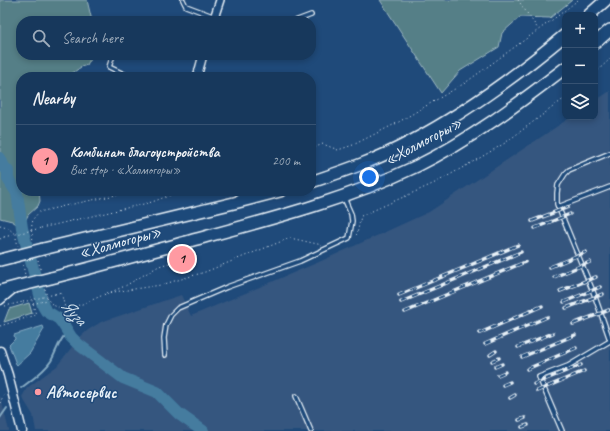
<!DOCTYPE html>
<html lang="en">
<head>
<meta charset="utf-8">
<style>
	:root { --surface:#17385c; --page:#203f62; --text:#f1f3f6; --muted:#9eacbb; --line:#365272; --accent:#ff9aa2 }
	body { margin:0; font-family:Caveat,sans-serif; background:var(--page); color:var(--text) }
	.controls { position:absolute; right:12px; top:12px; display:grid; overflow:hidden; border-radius:8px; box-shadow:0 2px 6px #0003 }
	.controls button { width:36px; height:36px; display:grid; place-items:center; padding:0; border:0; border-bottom:1px solid var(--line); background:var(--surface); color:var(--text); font:20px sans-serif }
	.you { position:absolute; left:369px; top:177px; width:14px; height:14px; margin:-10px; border:3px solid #fff; border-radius:50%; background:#1a73e8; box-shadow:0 0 0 6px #1a73e833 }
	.badge { display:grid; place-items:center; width:26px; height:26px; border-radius:50%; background:var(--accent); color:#111; font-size:13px; font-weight:700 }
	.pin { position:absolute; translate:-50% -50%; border:2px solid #fff; box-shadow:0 1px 4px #0006 }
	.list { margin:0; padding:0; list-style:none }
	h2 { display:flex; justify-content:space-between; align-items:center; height:52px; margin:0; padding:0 16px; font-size:17px }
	h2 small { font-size:13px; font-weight:400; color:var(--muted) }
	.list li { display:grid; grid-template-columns:26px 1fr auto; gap:12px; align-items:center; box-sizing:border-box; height:72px; padding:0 16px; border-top:1px solid var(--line) }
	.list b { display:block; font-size:15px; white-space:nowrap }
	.list p { margin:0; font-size:13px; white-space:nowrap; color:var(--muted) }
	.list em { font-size:13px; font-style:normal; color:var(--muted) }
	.icon { flex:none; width:22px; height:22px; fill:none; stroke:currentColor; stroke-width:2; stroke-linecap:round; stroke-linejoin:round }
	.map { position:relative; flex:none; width:610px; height:431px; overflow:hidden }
	.search { position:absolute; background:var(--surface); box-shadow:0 2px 6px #0003; left:16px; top:16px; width:300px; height:44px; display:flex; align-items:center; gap:10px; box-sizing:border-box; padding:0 14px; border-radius:16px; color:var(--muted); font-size:15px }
	.panel { position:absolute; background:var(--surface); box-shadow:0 2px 6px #0003; left:16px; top:72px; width:300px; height:124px; border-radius:16px }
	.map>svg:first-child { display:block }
</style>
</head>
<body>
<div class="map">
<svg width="610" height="431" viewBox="0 0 610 431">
	<rect width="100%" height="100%" fill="#1f4a7a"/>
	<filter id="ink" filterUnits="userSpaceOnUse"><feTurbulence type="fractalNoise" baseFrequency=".025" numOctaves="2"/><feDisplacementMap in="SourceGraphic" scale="8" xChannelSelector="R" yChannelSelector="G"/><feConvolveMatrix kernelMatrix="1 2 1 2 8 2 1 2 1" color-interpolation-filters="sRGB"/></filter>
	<g filter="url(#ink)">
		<g fill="#35567f">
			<path d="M610,91V431H36L33,415L22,397L27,388L57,366L79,338L88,330L101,322L181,295L191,316L319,262L429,212L571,117H595V101Z"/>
			<path d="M0,395L9,431H0Z"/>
		</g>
		<g fill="#547f87" stroke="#9eb8c0">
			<path d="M0,0H87L92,21H21V55H92L87,65L81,67L67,77H21V191H39L40,201L38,206L28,215L22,228L12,221L0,218Z"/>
			<path d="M380,0H572L550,18L520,17L502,33L499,47L460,71L441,93Z"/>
			<path d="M29,303L32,313L4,322L9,309Z"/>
		</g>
		<path fill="#447c9f" stroke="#86abc3" d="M43,326L44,329L30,353L17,365L16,364L9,345L15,339L14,335Z"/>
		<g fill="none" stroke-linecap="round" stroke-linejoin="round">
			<g stroke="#86abc3" stroke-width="2">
				<path d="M21,388C31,380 44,372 51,361C57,350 59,340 68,331"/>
				<path d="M0,418L7,408"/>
			</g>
			<path stroke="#447c9f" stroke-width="12" d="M0,158L4,167L8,171V179L17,193L22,228L43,306L46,311L59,319L63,324L71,337L78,344L123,378L157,392L179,414L203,431"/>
			<defs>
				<g id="service">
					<path d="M183,0L186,6L215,17"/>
					<path d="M295,21L311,15"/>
					<path d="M113,55L109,67L130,77"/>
					<path d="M610,153L569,170L565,174L558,185L557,193V204L594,294L610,340"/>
					<path d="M558,207L610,187"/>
					<path d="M165,355L164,338L166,325L171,315L178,308L227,287L300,261L349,238L352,221L351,214L344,198"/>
					<path d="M296,396L311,431"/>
					<path d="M562,431L539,377L568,366L610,341"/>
				</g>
				<g id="minor">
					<path d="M213,21L220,0"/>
					<path d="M197,77L203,55"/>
					<path d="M236,201L249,191"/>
				</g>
				<g id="tertiary">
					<path d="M0,300L13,289"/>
					<path d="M0,351L8,375L22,431"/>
				</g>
				<g id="trunk">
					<path d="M589,15L606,0"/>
					<path d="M595,43L610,30"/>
					<path d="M311,182C344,171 379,159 410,142C465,113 517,75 565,35"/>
					<path d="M43,249L238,202L280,191"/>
					<path d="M0,260L12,257"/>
					<path d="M51,278C104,265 156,250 208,236C279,217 350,198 417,166C470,140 518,104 565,68"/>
					<path d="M0,291L19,286"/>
				</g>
			</defs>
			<use href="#service" stroke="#e8f1f8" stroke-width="6"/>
			<use href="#minor" stroke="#e8f1f8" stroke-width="10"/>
			<use href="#tertiary" stroke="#e8f1f8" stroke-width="11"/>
			<use href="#trunk" stroke="#e8f1f8" stroke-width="14"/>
			<g stroke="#e8f1f8" stroke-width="1" stroke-dasharray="1 3" stroke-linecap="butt">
				<path d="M518,0L538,29"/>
				<path d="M595,73L610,59"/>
				<path d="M311,149L323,144L338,150L353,145L397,123L465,83L559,15L578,0"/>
				<path d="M0,225L7,227L15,234"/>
				<path d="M41,228L152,202L168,196L178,193V191"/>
				<path d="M31,230L33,219L39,212L64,206L135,191"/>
				<path d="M32,234L33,241"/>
				<path d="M356,235L357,234L361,216L437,182L478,159L505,143L565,98"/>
				<path d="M16,238L18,246"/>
				<path d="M0,239L4,237"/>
				<path d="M38,260L41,271"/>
				<path d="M23,265L25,275"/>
				<path d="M45,289C46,293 47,298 49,301C62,318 92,299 108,293"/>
				<path d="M111,292L125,286L159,266L182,259"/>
				<path d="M107,293L161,285L205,272L290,238L322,245"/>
				<path d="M55,294L61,292L65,308"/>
				<path d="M33,304L47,300"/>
				<path d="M5,306L23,302"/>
				<path d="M0,326L36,315L30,294"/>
				<path d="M0,403L5,392"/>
			</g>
			<use href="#service" stroke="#1f4a7a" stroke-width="3.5"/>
			<use href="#minor" stroke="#1f4a7a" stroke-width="7"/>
			<use href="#tertiary" stroke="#1f4a7a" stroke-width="8"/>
			<use href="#trunk" stroke="#1f4a7a" stroke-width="11"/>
			<defs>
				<g id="rail">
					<path d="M532,221L568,207"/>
					<path d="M535,228L570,214"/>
					<path d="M550,267L586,252"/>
					<path d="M554,277L590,262"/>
					<path d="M560,291L596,277"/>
					<path d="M399,295L518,245"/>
					<path d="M401,302L521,252"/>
					<path d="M564,302L600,287"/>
					<path d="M566,308L603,294"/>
					<path d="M405,312L525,262"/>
					<path d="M573,324L609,310"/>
					<path d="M480,333L542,306"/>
					<path d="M485,344L547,317"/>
					<path d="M518,347L553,333"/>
					<path d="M490,355L496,351"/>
					<path d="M522,357L575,335"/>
					<path d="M492,361L499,358"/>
					<path d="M495,367L502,364"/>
					<path d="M527,369L576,348"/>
					<path d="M498,375L505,372"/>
					<path d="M534,384L581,365"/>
					<path d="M503,385L510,382"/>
					<path d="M537,391L584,371"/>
					<path d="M510,398L515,395"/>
					<path d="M519,420L525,418"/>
					<path d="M522,427L528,425"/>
				</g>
			</defs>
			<use href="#rail" stroke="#e8f1f8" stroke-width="3.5"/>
			<use href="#rail" stroke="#1f4a7a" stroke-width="2" stroke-dasharray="6" stroke-linecap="butt"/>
			<defs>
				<g id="trunk-bridge">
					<path d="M12,257L43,249"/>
					<path d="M19,286L51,278"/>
				</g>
			</defs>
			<use href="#trunk-bridge" stroke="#e8f1f8" stroke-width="14" stroke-linecap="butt"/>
			<g stroke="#e8f1f8" stroke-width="1" stroke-dasharray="1 3" stroke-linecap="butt">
				<path d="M4,237L41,228"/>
				<path d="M23,302L55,294"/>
			</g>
			<use href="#trunk-bridge" stroke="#1f4a7a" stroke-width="11"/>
		</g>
	</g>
	<circle fill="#ff9aa2" stroke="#1f4a7a" stroke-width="1.5" cx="38" cy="392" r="4"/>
	<g text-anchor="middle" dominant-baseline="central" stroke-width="3" stroke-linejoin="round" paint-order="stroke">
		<g font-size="17" fill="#e8f1f8" stroke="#1f4a7a">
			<text transform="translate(423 141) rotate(-28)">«Холмогоры»</text>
			<text transform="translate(120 242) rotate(-15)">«Холмогоры»</text>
		</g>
		<g font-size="17" font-weight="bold" fill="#e8f1f8" stroke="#1f4a7a" text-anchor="start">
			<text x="46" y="392">Автосервис</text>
		</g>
		<g font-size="18" font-style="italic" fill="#cfdfeb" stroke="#1f4a7a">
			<text transform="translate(74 312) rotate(47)">Яуза</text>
		</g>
	</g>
</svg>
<div class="controls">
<button>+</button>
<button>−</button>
<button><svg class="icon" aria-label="layers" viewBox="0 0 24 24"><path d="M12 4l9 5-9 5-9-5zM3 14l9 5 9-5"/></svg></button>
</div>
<div class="you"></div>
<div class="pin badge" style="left:182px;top:259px">1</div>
<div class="search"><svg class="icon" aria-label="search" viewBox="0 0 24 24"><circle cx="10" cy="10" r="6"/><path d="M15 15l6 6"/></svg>Search here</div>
<section class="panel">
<h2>Nearby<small></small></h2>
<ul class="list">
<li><span class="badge">1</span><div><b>Комбинат благоустройства</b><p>Bus stop · «Холмогоры»</p></div><em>200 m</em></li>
</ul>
</section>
</div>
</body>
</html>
